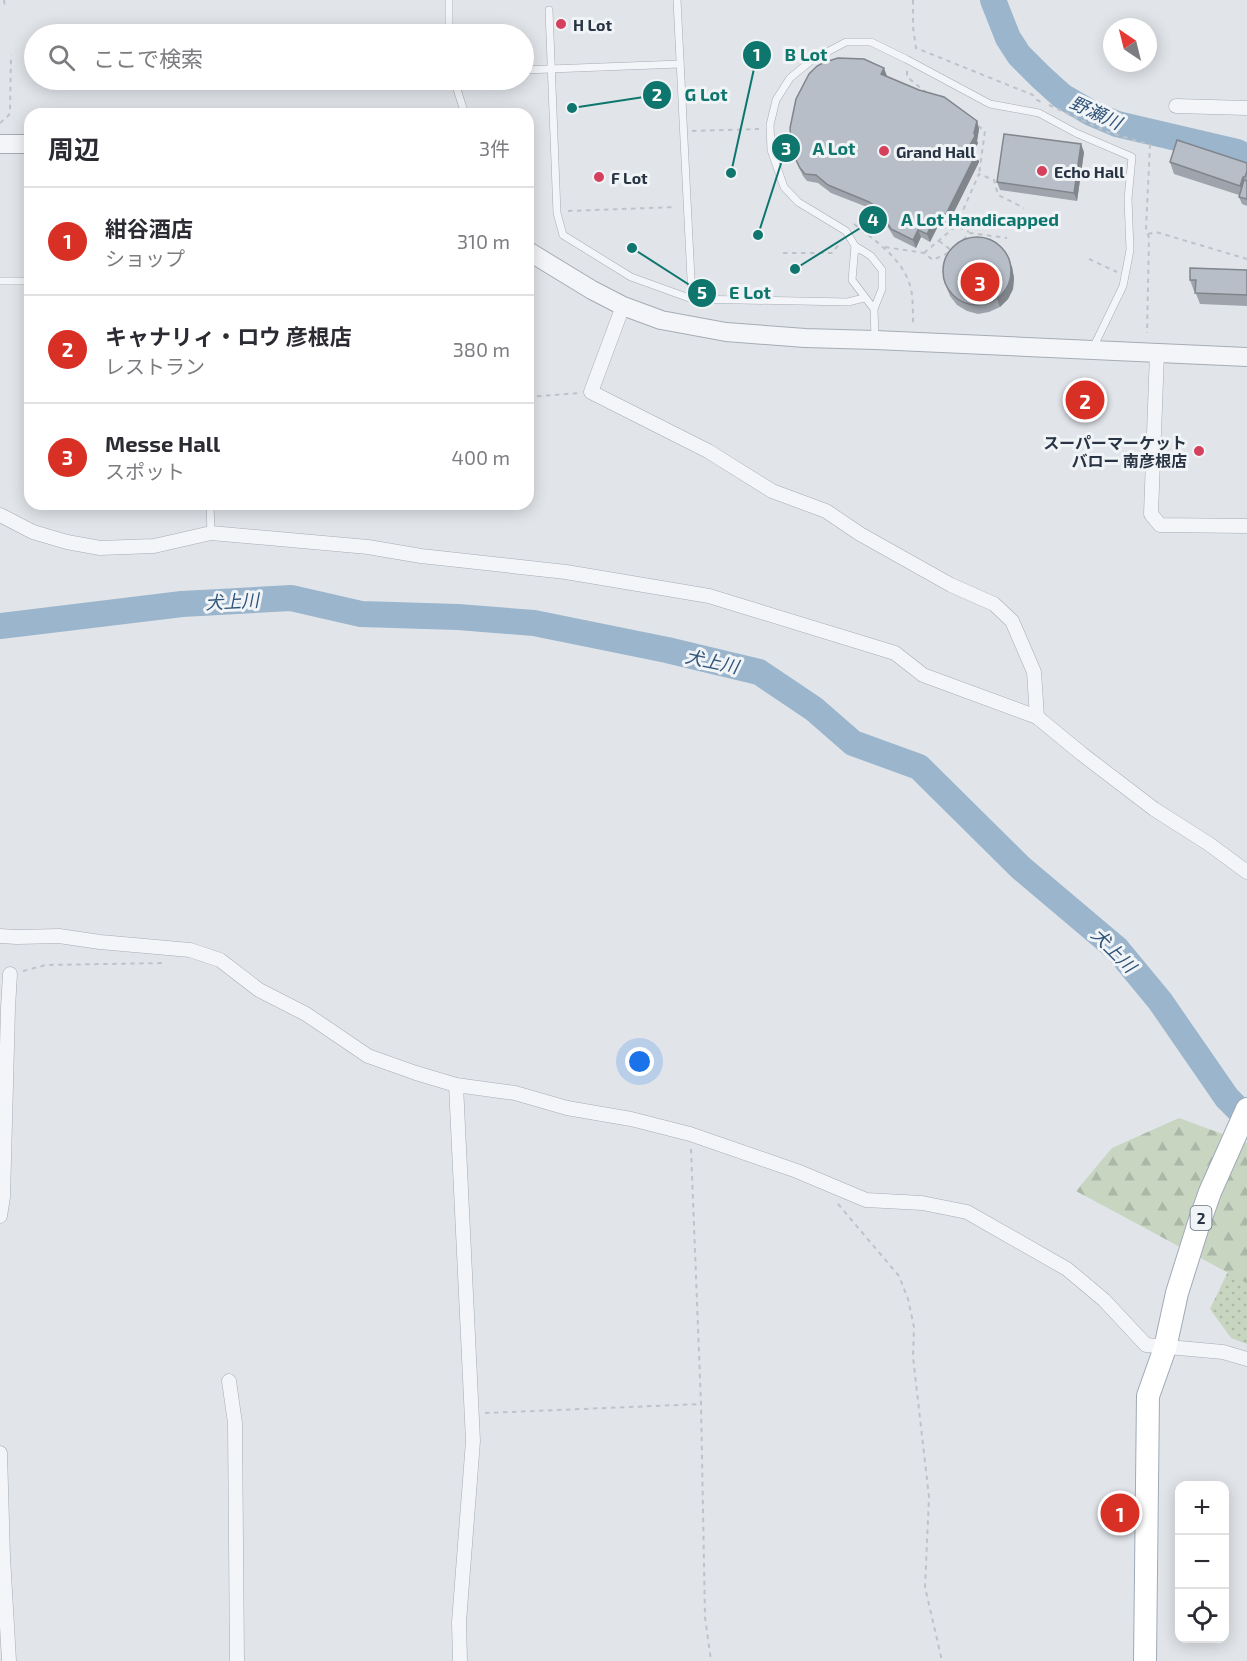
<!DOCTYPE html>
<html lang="ja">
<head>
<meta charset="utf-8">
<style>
	:root { --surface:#fff; --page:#f2f2f3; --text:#2b2b33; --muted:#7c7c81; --line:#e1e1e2; --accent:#d93025 }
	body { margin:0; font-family:"Exo 2","Noto Sans JP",sans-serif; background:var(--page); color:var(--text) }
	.controls { position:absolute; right:18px; bottom:18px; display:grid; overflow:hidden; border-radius:12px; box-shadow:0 3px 15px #0003 }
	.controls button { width:54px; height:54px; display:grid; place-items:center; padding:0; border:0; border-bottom:2px solid var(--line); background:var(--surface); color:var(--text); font:30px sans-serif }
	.compass { position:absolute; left:1103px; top:18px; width:54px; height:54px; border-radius:50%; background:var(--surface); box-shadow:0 3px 15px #0003; rotate:325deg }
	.you { position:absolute; left:640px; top:1062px; width:21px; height:21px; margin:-15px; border:4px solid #fff; border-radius:50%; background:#1a73e8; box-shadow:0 0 0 9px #1a73e833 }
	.badge { display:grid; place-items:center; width:39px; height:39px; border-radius:50%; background:var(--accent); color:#fff; font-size:20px; font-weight:700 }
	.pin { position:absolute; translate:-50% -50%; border:3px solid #fff; box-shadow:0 2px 6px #0006 }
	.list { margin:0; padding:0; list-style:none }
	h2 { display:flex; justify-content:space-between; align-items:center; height:78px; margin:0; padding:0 24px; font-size:26px }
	h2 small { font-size:20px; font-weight:400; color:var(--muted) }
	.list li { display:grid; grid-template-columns:39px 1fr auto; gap:18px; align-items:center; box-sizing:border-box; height:108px; padding:0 24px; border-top:2px solid var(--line) }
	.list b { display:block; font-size:22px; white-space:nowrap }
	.list p { margin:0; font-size:20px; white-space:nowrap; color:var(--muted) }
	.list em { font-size:20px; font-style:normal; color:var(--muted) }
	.icon { flex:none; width:33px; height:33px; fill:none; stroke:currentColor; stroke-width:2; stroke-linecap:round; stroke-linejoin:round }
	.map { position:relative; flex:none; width:1247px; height:1661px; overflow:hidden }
	.search { position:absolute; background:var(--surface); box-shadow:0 3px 15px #0003; left:24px; top:24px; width:510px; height:66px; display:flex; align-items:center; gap:15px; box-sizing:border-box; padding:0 21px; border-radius:33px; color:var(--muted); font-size:22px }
	.panel { position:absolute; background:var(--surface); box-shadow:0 3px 15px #0003; left:24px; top:108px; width:510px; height:402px; border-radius:18px }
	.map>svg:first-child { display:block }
</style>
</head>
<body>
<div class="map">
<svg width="1247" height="1661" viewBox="0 0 1247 1661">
	<defs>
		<pattern id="green-dots" width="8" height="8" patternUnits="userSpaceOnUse" patternTransform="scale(1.5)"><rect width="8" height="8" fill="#c7d5c1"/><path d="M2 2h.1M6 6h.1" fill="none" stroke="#abb7a7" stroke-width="1.8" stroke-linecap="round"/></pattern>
		<pattern id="forest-firs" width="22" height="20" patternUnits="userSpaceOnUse" patternTransform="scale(1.5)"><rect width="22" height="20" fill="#c7d5c1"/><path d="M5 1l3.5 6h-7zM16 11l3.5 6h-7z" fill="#abb7a7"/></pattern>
	</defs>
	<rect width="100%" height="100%" fill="#e1e5ea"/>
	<path fill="url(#green-dots)" d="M1247,1232V1344L1231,1338L1210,1309Z"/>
	<path fill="url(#forest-firs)" d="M1179,1118L1247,1143V1283L1076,1191L1112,1148Z"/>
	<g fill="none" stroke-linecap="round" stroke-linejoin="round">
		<path stroke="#9ab5cc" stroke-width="4.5" d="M1227,1098L1244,1101"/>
		<g stroke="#9ab5cc" stroke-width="26">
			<path d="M993,0L1008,38L1019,55L1041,77L1062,96L1091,113L1117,124L1237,152L1247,157"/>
			<path d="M0,626L182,604L291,598L361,614L458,617L534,623L667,650L759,672L814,709L853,743L919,767L1021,868L1117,949L1160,1001L1227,1098L1247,1118"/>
		</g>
		<defs>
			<g id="service">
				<path d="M449,0V34"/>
				<path d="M677,0L692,299"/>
				<path d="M549,10L557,213L563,235L631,277L692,299L848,302L864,298"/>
				<path d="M524,70L680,64"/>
				<path d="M454,80L465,114"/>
				<path d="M855,246L846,231L798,202L784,187L771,150L770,125L776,100L790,78L812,60L846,42H871L906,59L990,104L1039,113L1076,133L1132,157L1128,199L1130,250L1123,286L1093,348"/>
				<path d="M0,281H30"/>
				<path d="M874,309L852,280L855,246L871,256L882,270V289L874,309L875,338"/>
				<path d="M210,504L211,533"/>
			</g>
			<g id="minor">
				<path d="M1176,106L1247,108"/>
				<path d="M623,306L591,392L708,451L772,491L826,511L860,534L951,585L994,604L1012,621L1034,672L1037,717"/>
				<path d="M1157,353L1151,514L1160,525L1247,526"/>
				<path d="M0,515L33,532L67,542L100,548L154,546L211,533L368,547L421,556L566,572L709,596L895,653L923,675L1037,717L1082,754L1154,809L1209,844L1247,872"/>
				<path d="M0,936L17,937L59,936L100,942L190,950L220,960L259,990L306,1014L368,1056L416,1073L456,1085L515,1093L567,1108L631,1119L690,1134L797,1171L866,1200L922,1203L967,1212L1067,1269L1104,1300L1146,1345L1223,1352L1247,1359"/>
				<path d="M456,1085L473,1441L459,1622L460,1661"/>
				<path d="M0,1216L3,1197L8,1008L10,974"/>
				<path d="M229,1381L235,1423L237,1661"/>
				<path d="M0,1453L3,1557L9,1661"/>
			</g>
			<g id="tertiary">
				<path d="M0,144H30"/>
				<path d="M528,251L592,290L623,306L661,320L726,332L805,338L875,340L1247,357"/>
			</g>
			<path id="primary" d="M1145,1661L1148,1396L1165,1348L1177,1293L1198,1226L1210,1192L1247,1109"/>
		</defs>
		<use href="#service" stroke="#a6acb5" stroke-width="8"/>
		<use href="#minor" stroke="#a6acb5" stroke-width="15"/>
		<use href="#tertiary" stroke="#a6acb5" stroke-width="20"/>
		<use href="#primary" stroke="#9faab7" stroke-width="24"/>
		<g stroke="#bfc3c9" stroke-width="2" stroke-dasharray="4.5 4.5" stroke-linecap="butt">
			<path d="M4,0L5,8"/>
			<path d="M913,0V27L916,48L1033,95L1037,100L1041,102"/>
			<path d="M907,71V77L926,92"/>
			<path d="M468,81L522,80"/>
			<path d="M1049,105L1105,131L1150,145L1146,228L1149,238L1147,333"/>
			<path d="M0,123L9,115L10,110L11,55"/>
			<path d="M978,126L985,131L979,174"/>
			<path d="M692,131L759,129"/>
			<path d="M568,211L675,207"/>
			<path d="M854,224C878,243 908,262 912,295C913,304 913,314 913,323"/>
			<path d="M956,226L979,174L994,180L998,195L1024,208"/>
			<path d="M1148,234L1156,232L1247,259"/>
			<path d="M963,240L970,233L1007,238"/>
			<path d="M939,241L951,250"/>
			<path d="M885,247L924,253L933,260L950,252"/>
			<path d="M783,253H832L841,242"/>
			<path d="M924,253L956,226L969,232"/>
			<path d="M1089,259L1117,272"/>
			<path d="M528,397L579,393"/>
			<path d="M23,971L46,965L166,963"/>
			<path d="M691,1149L701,1404L705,1617L711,1661"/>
			<path d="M838,1204L899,1276L908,1299L914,1327L913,1357L929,1497L925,1587L942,1661"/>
			<path d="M485,1413L701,1404"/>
		</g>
		<use href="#service" stroke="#f4f5f8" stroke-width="7"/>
		<use href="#minor" stroke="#f4f5f8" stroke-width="14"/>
		<use href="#tertiary" stroke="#f4f5f8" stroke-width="18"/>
		<use href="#primary" stroke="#fff" stroke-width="22"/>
	</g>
	<g fill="#9ea3ac">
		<path d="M886,76L977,121L979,129L977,141L978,143L973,153L976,154L979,162L946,228L939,224L930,242L921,237L916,248L894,237L881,216L872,209L831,193L818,183L807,181L803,176L792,152Z"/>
		<path d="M1084,152L1077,201L1000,190L997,182Z"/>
		<path d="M1170,162L1247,163V206L1242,204L1239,197V195L1174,174Z"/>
		<path d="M1012,267L1014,278L1013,289L1008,299L1000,307L989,312L978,314L967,311L957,305L950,296L943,278Z"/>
		<path d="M1247,270V306L1200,304L1195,291H1194L1190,280Z"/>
	</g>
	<g fill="#81858c">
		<path d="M884,68L887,76L884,82L881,74Z"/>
		<path d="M977,121L979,129L977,141L978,143L970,158L967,150L974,133Z"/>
		<path d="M1081,144L1084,152L1077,201L1074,193Z"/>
		<path d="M976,154L979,162L946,228L943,220Z"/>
		<path d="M1243,177L1247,188L1244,197L1240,186Z"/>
		<path d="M936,217L939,224L930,242L927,234Z"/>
		<path d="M918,230L921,237L916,248L913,240Z"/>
		<path d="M1009,259L1012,267L1014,278L1013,289L1008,299L1000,307L997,299Z"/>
	</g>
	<g fill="#b8bec8" stroke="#81858c" stroke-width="1.5">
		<path d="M838,58L864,59L884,68L881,74L919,90L944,97L977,121L974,133L975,136L967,150L976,154L943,220L936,217L927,234L918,230L913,240L891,229L878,208L869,202L828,185L816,175L805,174L800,168L792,152L790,128L796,99L809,74L817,66L825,62Z"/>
		<path d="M1004,134L1081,144L1074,193L997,182Z"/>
		<path d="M1177,140L1247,163V171L1245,177H1243L1240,186L1170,162Z"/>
		<path d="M1244,180L1247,181V199L1239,197Z"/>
		<circle cx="977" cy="271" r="34"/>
		<path d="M1190,268L1247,270V295L1195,293L1196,280H1190Z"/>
	</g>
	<g fill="#d5405d" stroke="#f0f4f7" stroke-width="2">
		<circle cx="561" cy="24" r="6"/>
		<circle cx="884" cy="151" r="6"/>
		<circle cx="1042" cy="171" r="6"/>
		<circle cx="599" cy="177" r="6"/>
		<circle cx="1199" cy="451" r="6"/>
	</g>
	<g text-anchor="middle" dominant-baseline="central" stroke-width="6" stroke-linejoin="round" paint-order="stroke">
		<rect fill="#f0f4f7" stroke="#646d79" stroke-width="1.5" x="1190.5" y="1206" width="21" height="24" rx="4.5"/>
		<g font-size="15" font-weight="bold" fill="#283343">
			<text x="1201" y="1218">2</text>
		</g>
		<g font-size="16" font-weight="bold" fill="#283343" stroke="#f0f4f7" text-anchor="start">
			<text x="573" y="24">H Lot</text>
			<text x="896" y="151">Grand Hall</text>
			<text x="1054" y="171">Echo Hall</text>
			<text x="611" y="177">F Lot</text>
			<text x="1187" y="442" text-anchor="end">スーパーマーケット<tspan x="1187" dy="18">バロー 南彦根店</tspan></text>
		</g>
		<g font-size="18" font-style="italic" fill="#305479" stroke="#f0f4f7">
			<text transform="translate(1096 112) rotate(25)">野瀬川</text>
			<text transform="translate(232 601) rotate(-3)">犬上川</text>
			<text transform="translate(712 661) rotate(12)">犬上川</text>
			<text transform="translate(1114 950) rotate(45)">犬上川</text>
		</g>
	</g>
	<path fill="none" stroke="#0f766e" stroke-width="2" d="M731 173L757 55M572 108L657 95M758 235L786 148M795 269L873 220M632 248L702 293"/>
	<g fill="#0f766e" stroke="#f0f4f7" stroke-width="2">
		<circle cx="731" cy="173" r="6"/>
		<circle cx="572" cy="108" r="6"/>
		<circle cx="758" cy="235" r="6"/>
		<circle cx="795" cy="269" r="6"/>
		<circle cx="632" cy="248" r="6"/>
		<circle cx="757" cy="55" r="15"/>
		<circle cx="657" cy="95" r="15"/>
		<circle cx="786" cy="148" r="15"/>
		<circle cx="873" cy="220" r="15"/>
		<circle cx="702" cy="293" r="15"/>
	</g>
	<g font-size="18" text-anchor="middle" font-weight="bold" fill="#fff">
		<text x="757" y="61">1</text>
		<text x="657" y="101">2</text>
		<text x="786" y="155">3</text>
		<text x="873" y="226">4</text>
		<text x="702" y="299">5</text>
	</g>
	<g font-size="18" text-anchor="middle" font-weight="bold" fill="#0f766e" stroke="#f0f4f7" stroke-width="6" stroke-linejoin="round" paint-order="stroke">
		<text x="806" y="61">B Lot</text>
		<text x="706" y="101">G Lot</text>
		<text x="834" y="155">A Lot</text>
		<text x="980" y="226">A Lot Handicapped</text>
		<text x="750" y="299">E Lot</text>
	</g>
</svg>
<div class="controls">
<button>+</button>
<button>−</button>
<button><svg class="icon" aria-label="locate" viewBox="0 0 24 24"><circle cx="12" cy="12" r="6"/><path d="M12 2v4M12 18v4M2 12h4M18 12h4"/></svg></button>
</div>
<svg class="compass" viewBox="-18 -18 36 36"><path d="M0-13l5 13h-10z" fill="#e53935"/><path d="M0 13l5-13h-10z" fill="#7c7c81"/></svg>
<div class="you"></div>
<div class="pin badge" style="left:1120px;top:1513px">1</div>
<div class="pin badge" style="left:1085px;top:400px">2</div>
<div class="pin badge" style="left:980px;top:282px">3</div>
<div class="search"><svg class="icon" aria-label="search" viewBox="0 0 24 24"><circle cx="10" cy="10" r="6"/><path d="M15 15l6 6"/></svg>ここで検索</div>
<section class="panel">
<h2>周辺<small>3件</small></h2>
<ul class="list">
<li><span class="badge">1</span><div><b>紺谷酒店</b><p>ショップ</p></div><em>310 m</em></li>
<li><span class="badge">2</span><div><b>キャナリィ・ロウ 彦根店</b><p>レストラン</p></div><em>380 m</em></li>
<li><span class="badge">3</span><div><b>Messe Hall</b><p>スポット</p></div><em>400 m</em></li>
</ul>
</section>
</div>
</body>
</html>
